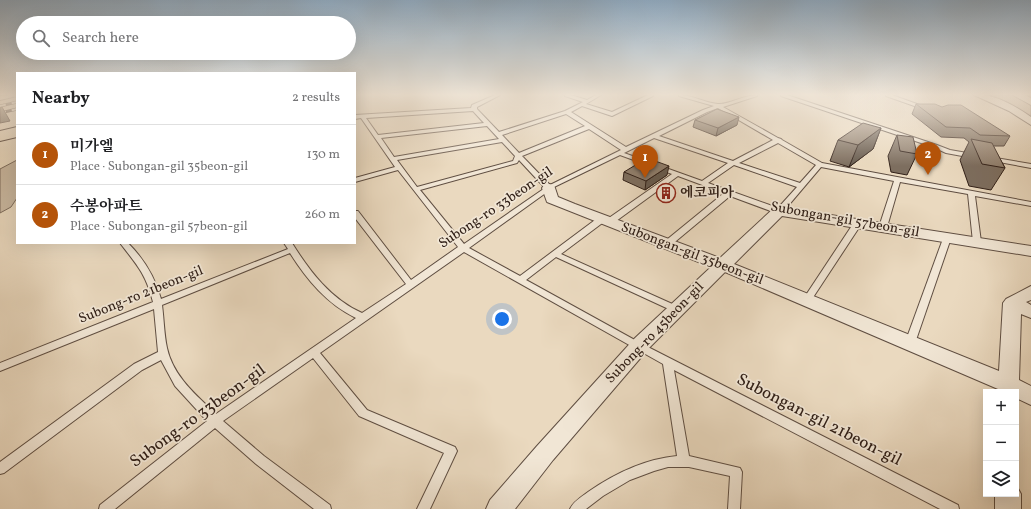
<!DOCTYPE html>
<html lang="en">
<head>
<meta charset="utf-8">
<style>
	:root { --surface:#fff; --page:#f6f6f6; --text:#202124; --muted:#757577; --line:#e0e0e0; --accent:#b45309 }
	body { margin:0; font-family:Vollkorn,"Noto Serif KR",serif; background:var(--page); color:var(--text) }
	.controls { position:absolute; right:12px; bottom:12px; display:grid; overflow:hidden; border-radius:0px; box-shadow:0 4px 16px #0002 }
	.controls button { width:36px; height:36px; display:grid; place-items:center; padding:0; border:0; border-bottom:1px solid var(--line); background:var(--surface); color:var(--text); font:20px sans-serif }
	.you { position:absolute; left:502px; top:319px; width:14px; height:14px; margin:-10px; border:3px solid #fff; border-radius:50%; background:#1a73e8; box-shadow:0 0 0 6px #1a73e833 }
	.badge { display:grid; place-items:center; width:26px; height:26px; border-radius:50%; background:var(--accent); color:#fff; font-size:13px; font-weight:700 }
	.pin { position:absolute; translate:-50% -33px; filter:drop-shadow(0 1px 2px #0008) }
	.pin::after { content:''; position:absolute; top:21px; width:14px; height:12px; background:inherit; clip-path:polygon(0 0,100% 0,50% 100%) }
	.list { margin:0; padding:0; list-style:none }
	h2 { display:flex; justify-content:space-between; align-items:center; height:52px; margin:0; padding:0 16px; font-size:17px }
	h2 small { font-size:13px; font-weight:400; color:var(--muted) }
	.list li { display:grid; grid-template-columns:26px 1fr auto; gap:12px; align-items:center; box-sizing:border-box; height:60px; padding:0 16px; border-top:1px solid var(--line) }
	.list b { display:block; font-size:15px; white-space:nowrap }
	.list p { margin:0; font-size:13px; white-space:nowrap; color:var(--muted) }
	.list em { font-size:13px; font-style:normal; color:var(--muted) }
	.icon { flex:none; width:22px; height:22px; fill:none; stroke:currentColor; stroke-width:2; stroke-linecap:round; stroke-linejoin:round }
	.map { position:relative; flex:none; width:1031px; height:509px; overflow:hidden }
	.search { position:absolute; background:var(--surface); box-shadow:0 4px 16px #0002; left:16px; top:16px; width:340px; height:44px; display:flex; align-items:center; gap:10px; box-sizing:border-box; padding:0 14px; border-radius:22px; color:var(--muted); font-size:15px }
	.panel { position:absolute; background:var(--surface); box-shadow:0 4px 16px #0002; left:16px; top:72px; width:340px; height:172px; border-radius:0px }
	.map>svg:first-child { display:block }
</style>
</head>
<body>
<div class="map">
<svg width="1031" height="509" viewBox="0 0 1031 509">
	<rect width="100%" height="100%" fill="#ead9bf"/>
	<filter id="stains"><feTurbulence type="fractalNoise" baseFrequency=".005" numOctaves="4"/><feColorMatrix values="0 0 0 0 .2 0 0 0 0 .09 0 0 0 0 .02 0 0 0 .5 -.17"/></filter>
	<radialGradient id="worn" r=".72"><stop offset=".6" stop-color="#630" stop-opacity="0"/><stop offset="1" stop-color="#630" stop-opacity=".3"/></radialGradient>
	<g fill="#cbbaa3" stroke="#7e6d5e">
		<path d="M979,95H1031V122L1013,109Z"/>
		<path d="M17,160V198L11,207L0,213V169Z"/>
	</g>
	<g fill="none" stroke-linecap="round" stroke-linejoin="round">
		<defs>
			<g id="service">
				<path d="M10,95H17V96L0,100V96Z"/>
				<path d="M495,95H500L477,107V109L499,132L565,111L583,102L565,96V95H571L587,100L596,95H601L586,104L612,112L648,95H653V96L612,116L582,106L571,112L626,147L703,110L714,106L679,96V95C693,95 705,103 718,104C727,105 745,95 757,95V96L723,107L778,138L781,139L782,140L822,163L1031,202V206L975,196L981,242L977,244L973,242L968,194L900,182L887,227L883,229L879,227L894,181L821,167L782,213H776L730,196L670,246H664L663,244L664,242L724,193L678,176L612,224H606L605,222L606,220L672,174L620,155L554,187L469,248L520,276L599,217H605L606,219L605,221L561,254L679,307L681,309L679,311H673L556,257L526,280L642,344L958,505L959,509H940L674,370L689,456L740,468L742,472L740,509H728L730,476L689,467H668L654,471L630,480L603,496L586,509H570C573,502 581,497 588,492C614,474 645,459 677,456L663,364L464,252L320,353L367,410L455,447L457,451L430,509H417L444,453L359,416L313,358L223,421L264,456L330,505L331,509H314L256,464L215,428L115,509H99L100,505L207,421L175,386L161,360L142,370L4,473L0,474V462L134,364L158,352L154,309L0,371V363L153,302C146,274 137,265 120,243H128C144,259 155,277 161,299L288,249L284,243H292C310,272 331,299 362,313L406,284L355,218V211H358L411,280L458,247L398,170L355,182V178L395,167L361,118L355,119V115L471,108L472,105ZM718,108L773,140L733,161L659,136L707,112ZM473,111L484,123L378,135L366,118ZM566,114L585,126L519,153L502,135ZM487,126L499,139L394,157L381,138ZM589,129L621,150L550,185L522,156ZM654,138L728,163L702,181L624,153ZM502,142L515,156L513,161L417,187L397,160ZM778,143L816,165L800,183L739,163ZM519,160L545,188L464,244L420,190L517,163ZM734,165L797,187L778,208L708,183ZM290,253C307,280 327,304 356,318L216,414C196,395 173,376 167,348C164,334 164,320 162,305Z"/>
				<path d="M781,95H787L937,145L950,150L973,154L976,156L973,158L946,153L933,147L781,96Z"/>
				<path d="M886,95H892L928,108L923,109L886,96Z"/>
				<path d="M990,157L1031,164V168L988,160L987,159Z"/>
				<path d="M855,221H861L862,223L810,302H804L803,300L804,298Z"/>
				<path d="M944,236H950L951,238L915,343L913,345L910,347L907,345L905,343Z"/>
			</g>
			<g id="minor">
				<path d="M974,95C994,93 1015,106 1031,117V125L1009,111Z"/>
				<path d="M1013,95H1025L1031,98V105Z"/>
				<path d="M549,184L554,185L558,197L575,204L720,258L774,208L779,207L1031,246V256L782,216L734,264L999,371L1003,303L1006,299L1031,286V300L1026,302L1031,305V318L1021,314L1019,380L1031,386V405L1016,398V392H997L998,389L725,272L649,348L553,460L515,509H486L490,500L537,446L635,338L711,267L547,202L542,188L544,185Z"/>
				<path d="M1016,485L1021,494V509H995V494H1016Z"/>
			</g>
			<path id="primary" d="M17,127V137L0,141V131Z"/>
		</defs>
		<use href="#service" stroke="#5f4e42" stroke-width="2"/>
		<use href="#minor" stroke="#5f4e42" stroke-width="2"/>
		<use href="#primary" stroke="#312018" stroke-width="2"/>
		<use href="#service" fill="#f1e6d5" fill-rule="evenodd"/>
		<use href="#minor" fill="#f1e6d5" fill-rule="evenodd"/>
		<use href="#primary" fill="#ead9bf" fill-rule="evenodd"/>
		<defs>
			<g id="rail">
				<path d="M0,106L17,102"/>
				<path d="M0,113L17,109"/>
			</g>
		</defs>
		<use href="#rail" stroke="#312018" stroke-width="3"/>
		<use href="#rail" stroke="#f1e6d5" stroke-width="2" stroke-dasharray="6" stroke-linecap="butt"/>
	</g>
	<g fill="#7d6e5f" stroke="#312018">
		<path d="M916,104L1010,136L1004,146H993L1005,168L991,190L969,186L960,160L969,142L964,138L941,137L912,114Z"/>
		<path d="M695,120L737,125L716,136L693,127Z"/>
		<path d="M881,128L873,149L849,167L830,161L838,140Z"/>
		<path d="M897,135L917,154L907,175L891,172L888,156Z"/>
		<path d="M624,172L667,175L645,190L623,180Z"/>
	</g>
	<g fill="#665a4e" stroke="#312018">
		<path d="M2,107L10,121L0,123V108Z"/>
		<path d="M739,117L737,125L716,136L718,128Z"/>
		<path d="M881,128L873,149L849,167L858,145Z"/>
		<path d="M669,166L667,175L645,190L646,181Z"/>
	</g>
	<g fill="#91806f" stroke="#312018">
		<path d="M916,104H935L942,107L948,105H961L1010,136L980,135L970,128L946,127Z"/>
		<path d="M717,109L739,117L718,128L695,120Z"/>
		<path d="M863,123L881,128L858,145L838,140Z"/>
		<path d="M897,135L913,137L917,154L900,151Z"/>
		<path d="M971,139L992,143L1005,168L982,164Z"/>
		<path d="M647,158L669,166L646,181L624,172Z"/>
	</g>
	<linearGradient id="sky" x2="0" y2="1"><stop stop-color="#8faac1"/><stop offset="0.57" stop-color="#f6eee2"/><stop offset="1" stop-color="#f6eee2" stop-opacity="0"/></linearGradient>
	<rect width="1031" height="166" fill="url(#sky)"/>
	<defs>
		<symbol id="building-ring" viewBox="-11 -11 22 22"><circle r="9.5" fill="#f1e6d5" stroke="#8f2418" stroke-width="1.5"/><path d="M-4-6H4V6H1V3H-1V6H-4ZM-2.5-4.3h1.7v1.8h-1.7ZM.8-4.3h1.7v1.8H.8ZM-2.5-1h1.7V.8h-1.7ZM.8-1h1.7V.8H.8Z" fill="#8f2418"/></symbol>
	</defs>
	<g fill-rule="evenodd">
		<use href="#building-ring" x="655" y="182" width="22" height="22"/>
	</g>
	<g text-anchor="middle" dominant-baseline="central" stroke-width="3.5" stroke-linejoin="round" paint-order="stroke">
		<g font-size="14" font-weight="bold" fill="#312018" stroke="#f1e6d5" text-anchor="start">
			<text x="680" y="193">에코피아</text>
		</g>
		<g font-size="14" fill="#312018" stroke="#f1e6d5">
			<text transform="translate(496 208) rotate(-34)">Subong-ro 33beon-gil</text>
			<text transform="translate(845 220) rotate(10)">Subongan-gil 57beon-gil</text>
			<text transform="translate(692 254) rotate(21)">Subongan-gil 35beon-gil</text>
			<text transform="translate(141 295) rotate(-22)">Subong-ro 21beon-gil</text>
			<text transform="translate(655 333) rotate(-46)">Subong-ro 45beon-gil</text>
		</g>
		<g font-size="17" fill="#312018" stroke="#f1e6d5">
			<text transform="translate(198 416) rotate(-36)">Subong-ro 33beon-gil</text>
			<text transform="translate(819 420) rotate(27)">Subongan-gil 21beon-gil</text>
		</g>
	</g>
	<rect width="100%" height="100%" filter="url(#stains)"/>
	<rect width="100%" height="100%" fill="url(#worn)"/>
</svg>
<div class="controls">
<button>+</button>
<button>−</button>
<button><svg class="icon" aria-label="layers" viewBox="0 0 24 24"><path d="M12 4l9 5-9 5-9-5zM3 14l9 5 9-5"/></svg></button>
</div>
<div class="you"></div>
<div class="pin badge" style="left:645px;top:178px">1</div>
<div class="pin badge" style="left:928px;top:175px">2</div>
<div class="search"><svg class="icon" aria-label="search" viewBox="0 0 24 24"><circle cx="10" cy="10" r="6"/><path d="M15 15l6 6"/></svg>Search here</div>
<section class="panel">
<h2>Nearby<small>2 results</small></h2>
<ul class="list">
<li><span class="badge">1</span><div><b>미가엘</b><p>Place · Subongan-gil 35beon-gil</p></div><em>130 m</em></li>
<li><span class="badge">2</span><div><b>수봉아파트</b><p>Place · Subongan-gil 57beon-gil</p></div><em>260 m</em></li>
</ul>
</section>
</div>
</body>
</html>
